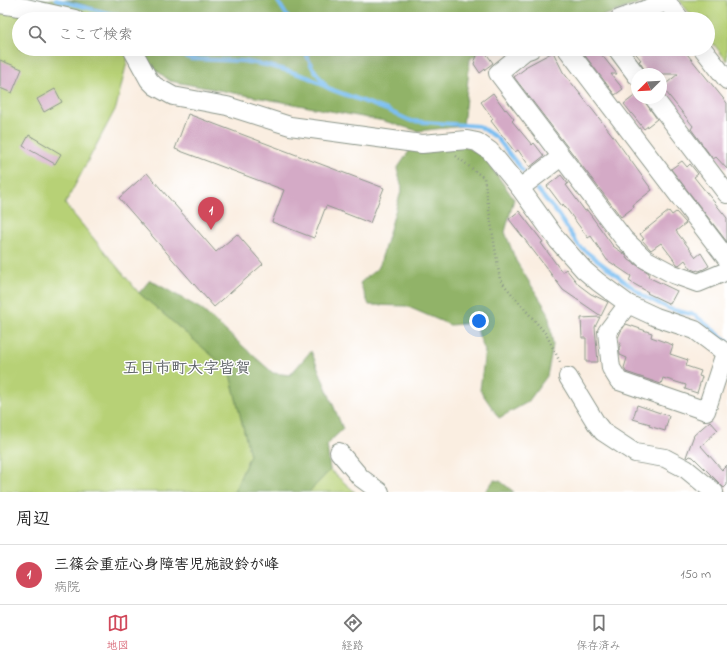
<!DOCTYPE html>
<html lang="ja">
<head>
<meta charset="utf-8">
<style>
	:root { --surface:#fff; --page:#f2f2f2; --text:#222; --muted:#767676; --line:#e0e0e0; --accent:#d1495b }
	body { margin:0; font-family:"Indie Flower","Klee One",sans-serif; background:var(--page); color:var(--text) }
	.compass { position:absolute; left:631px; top:68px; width:36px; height:36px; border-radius:50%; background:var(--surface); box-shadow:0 4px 16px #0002; rotate:246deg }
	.you { position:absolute; left:479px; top:321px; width:14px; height:14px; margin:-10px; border:3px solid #fff; border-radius:50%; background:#1a73e8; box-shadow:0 0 0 6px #1a73e833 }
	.badge { display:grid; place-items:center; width:26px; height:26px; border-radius:50%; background:var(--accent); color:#fff; font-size:13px; font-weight:700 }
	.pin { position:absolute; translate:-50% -33px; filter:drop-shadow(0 1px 2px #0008) }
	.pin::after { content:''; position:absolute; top:21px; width:14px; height:12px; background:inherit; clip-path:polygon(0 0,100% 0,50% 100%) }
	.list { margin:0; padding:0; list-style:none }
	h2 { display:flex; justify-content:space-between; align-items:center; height:52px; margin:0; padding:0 16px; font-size:17px }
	h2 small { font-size:13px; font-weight:400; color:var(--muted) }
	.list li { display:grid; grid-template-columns:26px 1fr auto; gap:12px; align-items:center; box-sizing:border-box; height:60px; padding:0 16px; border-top:1px solid var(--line) }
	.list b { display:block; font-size:15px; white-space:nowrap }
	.list p { margin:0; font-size:13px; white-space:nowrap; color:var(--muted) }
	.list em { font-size:13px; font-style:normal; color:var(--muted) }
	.icon { flex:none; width:22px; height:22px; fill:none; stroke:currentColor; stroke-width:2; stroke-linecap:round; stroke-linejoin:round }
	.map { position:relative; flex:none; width:727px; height:492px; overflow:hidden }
	.search { position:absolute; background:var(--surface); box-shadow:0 4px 16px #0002; left:12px; right:12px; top:12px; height:44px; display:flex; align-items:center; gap:10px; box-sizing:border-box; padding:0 14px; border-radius:22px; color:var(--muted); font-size:15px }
	.sheet { height:112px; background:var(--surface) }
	nav { display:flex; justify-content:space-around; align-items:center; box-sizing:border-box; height:56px; border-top:1px solid var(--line); background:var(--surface); font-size:11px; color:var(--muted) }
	nav a { display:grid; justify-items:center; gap:2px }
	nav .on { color:var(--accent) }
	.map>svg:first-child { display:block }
</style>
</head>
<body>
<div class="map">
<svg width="727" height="492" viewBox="0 0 727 492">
	<rect width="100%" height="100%" fill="#fff"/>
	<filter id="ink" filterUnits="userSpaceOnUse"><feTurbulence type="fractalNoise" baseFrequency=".025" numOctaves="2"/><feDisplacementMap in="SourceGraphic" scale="8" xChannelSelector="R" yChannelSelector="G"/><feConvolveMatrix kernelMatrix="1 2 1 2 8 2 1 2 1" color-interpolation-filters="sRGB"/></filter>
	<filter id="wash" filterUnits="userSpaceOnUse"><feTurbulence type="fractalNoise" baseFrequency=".012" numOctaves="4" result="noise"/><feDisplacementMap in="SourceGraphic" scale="16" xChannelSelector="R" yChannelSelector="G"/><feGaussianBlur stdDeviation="0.9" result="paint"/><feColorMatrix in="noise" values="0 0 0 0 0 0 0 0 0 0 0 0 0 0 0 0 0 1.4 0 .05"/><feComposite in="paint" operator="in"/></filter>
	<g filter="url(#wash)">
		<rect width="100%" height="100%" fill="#faeee1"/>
		<g fill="#b7d176" stroke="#6b8755">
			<path d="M0,0H68L98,9L109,19H19V49H130L116,108L65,204L139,293L229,370L250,455L234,492H0Z"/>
			<path d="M679,0H727V61L708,37V19H694Z"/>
			<path d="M330,470L355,492H309Z"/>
		</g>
		<g fill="#91b367" stroke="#58784e">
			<path d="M68,0H648L609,14L588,19H109L98,9Z"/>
			<path d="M139,49H485L470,59L463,126L418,131L384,121L170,81L152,67Z"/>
			<path d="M465,146L484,157L514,199L505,232L516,261L548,312L553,345L547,376L528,402L499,418L480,390L485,351L474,323L450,325L406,306L369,305L360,283L379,267L402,188L397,169L410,150Z"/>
			<path d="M150,280L201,309L273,373L290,375L311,351L343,429L327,444L330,470L309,492H234L250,455L229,370L139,293Z"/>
			<path d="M494,480L500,481L514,492H485Z"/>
		</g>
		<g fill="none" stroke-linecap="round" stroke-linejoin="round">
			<g stroke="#7cbff2" stroke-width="4">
				<path d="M56,0L132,19"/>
				<path d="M277,0L289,19"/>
				<path d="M171,49L191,59L242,61L266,65L289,71L310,78L330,89L387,110L411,121L479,126L497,138L523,171"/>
				<path d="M304,49L312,67L326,86"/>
				<path d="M537,189L557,213L579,246L645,297L670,309L695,315L727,341"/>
			</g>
		</g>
		<g id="blocks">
			<g fill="#d4aac6">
				<path d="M479,49H483L493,63L480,73L474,64Z"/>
				<path d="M580,49H597L617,74H611L623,89L615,95Z"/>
				<path d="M632,49H683L727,103V169L716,157L713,159L691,129L693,126L662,87L678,74H647L639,61L641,60Z"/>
				<path d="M553,52L563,72L613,136L652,190L633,205L634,207L621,217L514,77L526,68L525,67Z"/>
				<path d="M0,60L22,69L12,93L0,88Z"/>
				<path d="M55,89L62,102L44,112L37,99Z"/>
				<path d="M493,93L505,110L506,109L514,119L512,121L532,145L534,143L544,156L530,167L518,150L515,152L491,121L493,119L481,102Z"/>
				<path d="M637,94V98H642L657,119L644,129L624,104Z"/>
				<path d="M188,114L384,188L370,223L326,206L314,238L272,222L284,190L175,149Z"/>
				<path d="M29,135L61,154L55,164L23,146Z"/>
				<path d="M682,161L687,167L690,164L698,174L694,177L727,218V242L671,169Z"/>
				<path d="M147,173L216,252L237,234L263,264L214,307L119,198Z"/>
				<path d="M561,175L568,184L566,185L585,211L587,210L613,246L623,253L627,256L626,258L649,273L648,277L677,291L670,304L647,293L648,292L629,281L631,276L607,260L591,236L588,238L563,204L562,206L547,186Z"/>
				<path d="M519,211L543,242L541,243L562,272L566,269L579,285L591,294L608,302L601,316L563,290L548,270L509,219Z"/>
				<path d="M669,211L672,215L676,212L686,223L676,231L696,257L701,253L709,266L704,269L699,271L697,270L696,271L691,269L685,260L679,265L677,264L661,243L651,250L642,240L644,239L640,234Z"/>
				<path d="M600,317L595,327L598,362H586V338H582L581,318Z"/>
				<path d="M626,324L652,333L651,337L673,345L670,354L688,360L686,366L701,371L699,376L702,377L697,393L685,389L686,385L663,378L661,384L626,372L624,368L627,358L620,355L619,348L621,343H619L618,338L621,331Z"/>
				<path d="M637,405L669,416L665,431L649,426L650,424L633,419Z"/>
				<path d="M710,421L718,430L701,446L722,470L727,465V485L724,488L693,457L690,456L688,458L686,457L694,435Z"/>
			</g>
		</g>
	</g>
	<g filter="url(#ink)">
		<use href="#blocks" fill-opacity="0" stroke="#8c968a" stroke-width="1"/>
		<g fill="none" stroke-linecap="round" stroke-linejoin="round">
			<defs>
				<g id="minor">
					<path d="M0,4L26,8L75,19"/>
					<path d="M619,19L667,2L680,19"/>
					<path d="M132,49L149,80L155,86L173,96L227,106L290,126L422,144L467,140L477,142L490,151L520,188L558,241L584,270L598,282L628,304L656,317L695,330L727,354"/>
					<path d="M531,49L525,51L498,73L624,239L645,259L673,274L698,283L727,271"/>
					<path d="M567,49L727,259"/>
					<path d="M617,49L637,76"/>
					<path d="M703,49L727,80"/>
					<path d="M654,98L727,194"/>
					<path d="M520,188L561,157"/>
					<path d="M628,304L607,332L611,368L619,381L706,411L725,353"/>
					<path d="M568,377L596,423L603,432L635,453L665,458L686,469L714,492"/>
					<path d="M339,452L361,478L380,492"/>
				</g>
			</defs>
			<use href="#minor" stroke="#8c968a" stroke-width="20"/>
			<path stroke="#8c968a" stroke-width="2.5" stroke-dasharray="1 3" stroke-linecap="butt" d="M456,156L484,178L500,280L546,334L561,364"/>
			<use href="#minor" stroke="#fff" stroke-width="18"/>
		</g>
	</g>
	<g text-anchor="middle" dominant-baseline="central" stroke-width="3" stroke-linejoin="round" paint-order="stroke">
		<g font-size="16" font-weight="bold" fill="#5e6367" stroke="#fff">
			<text x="187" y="369">五日市町大字皆賀</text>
		</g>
	</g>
</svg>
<svg class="compass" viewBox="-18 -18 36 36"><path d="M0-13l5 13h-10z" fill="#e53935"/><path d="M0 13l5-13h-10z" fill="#767676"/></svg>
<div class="you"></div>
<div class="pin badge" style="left:211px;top:230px">1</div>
<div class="search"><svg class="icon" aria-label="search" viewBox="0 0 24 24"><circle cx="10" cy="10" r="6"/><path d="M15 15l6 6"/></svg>ここで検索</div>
</div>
<section class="sheet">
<h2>周辺<small></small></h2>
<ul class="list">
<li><span class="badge">1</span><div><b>三篠会重症心身障害児施設鈴が峰</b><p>病院</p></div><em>150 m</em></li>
</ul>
</section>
<nav>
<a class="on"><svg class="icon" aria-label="map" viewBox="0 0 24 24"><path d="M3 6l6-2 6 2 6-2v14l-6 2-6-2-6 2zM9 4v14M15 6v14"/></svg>地図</a>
<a><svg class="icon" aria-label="directions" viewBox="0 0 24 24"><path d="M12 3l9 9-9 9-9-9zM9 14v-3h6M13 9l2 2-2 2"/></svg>経路</a>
<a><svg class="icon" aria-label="saved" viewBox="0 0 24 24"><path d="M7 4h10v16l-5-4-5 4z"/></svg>保存済み</a>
</nav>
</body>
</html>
